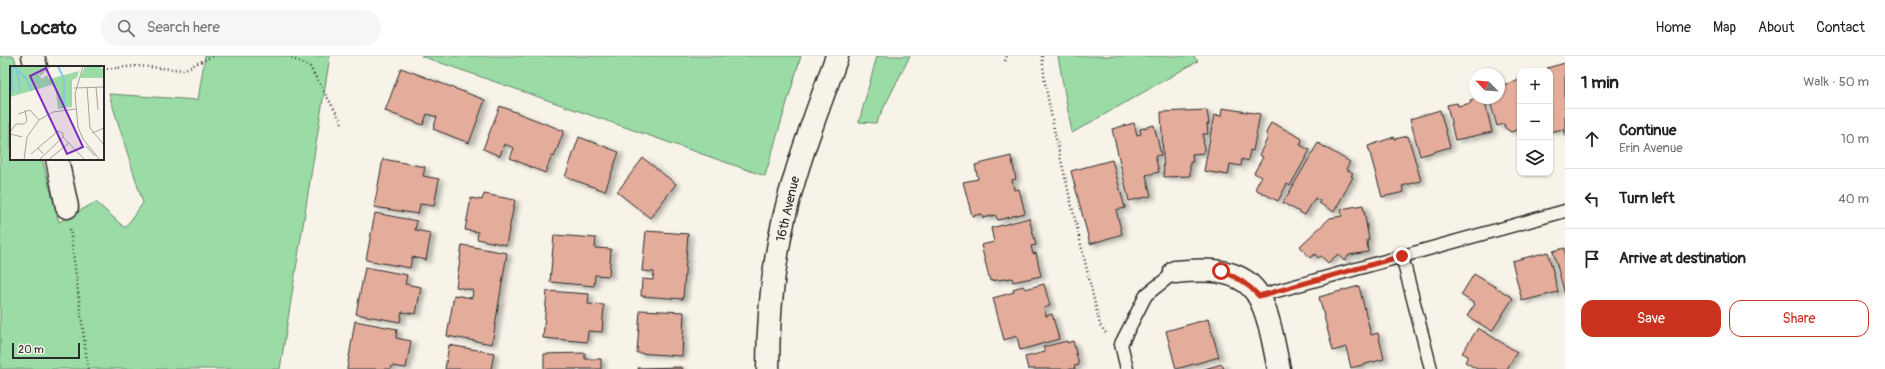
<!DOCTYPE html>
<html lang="en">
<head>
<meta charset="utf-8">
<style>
	:root { --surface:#fff; --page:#f6f6f6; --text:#222; --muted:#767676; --line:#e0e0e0; --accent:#c8321e }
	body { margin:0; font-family:Pangolin,sans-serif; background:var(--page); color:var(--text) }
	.controls { position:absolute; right:12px; top:12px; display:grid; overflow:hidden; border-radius:8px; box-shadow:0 1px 3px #0004 }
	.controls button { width:36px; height:36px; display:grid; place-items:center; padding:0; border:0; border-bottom:1px solid var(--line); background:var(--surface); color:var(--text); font:20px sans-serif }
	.compass { position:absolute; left:1469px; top:12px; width:36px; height:36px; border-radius:50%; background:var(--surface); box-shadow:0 1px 3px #0004; rotate:295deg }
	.scale { position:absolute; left:12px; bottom:10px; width:68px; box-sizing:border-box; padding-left:4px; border:2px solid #2b2b2b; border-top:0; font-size:11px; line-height:14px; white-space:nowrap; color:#2b2b2b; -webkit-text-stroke:3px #f7f3e8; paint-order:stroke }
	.stop { position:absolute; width:12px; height:12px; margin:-9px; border:3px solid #c8321e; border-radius:50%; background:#fff }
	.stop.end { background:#c8321e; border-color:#fff; box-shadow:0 1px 4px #0008 }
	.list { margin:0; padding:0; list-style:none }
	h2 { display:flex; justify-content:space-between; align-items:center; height:52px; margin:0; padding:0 16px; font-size:17px }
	h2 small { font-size:13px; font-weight:400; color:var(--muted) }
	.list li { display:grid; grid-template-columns:26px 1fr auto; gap:12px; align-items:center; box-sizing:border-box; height:60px; padding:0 16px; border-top:1px solid var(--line) }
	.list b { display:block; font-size:15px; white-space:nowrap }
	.list p { margin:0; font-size:13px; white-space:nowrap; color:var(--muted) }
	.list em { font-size:13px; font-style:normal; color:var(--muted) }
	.actions { display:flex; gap:8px; padding:12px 16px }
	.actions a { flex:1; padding:9px 0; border:1px solid var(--accent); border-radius:12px; text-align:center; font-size:14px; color:var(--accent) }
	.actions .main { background:var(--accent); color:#fff }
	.icon { flex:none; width:22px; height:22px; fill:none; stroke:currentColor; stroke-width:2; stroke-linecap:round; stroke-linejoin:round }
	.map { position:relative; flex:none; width:1565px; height:313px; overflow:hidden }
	header { display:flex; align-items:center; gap:24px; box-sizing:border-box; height:56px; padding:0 20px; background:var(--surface); border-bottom:1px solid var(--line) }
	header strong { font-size:19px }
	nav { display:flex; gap:22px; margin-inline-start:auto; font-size:14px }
	.search { width:280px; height:36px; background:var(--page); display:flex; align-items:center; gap:10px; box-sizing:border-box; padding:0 14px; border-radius:22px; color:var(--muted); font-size:15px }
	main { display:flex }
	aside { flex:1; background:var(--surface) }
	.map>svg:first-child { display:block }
</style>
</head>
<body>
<header>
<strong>Locato</strong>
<div class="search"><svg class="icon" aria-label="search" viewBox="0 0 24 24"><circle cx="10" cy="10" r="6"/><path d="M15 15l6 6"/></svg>Search here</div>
<nav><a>Home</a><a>Map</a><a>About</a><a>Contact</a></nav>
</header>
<main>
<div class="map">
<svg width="1565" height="313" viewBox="0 0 1565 313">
	<defs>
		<filter id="shadow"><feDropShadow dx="4.5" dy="2.5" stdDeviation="2" flood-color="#0004"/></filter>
	</defs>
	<rect width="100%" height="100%" fill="#f7f3e8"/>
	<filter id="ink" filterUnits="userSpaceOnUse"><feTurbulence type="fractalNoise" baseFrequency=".025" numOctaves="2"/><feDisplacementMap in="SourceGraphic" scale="8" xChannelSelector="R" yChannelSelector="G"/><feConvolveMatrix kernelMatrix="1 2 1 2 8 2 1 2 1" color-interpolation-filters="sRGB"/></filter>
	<g filter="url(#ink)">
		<g fill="#9bdca6" stroke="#638468">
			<path d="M0,0H14L17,11H11V103H42L59,166L96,146L125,172L143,147L109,38L198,44L205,0H330L280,313H0Z"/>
			<path d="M421,0H801L765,120Z"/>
			<path d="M877,0H910L876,67L859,66Z"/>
			<path d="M1058,0H1193L1198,5L1072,77Z"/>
		</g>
		<g fill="#e3ac9b" stroke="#2b2b2b" filter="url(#shadow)">
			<path d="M1565,7V81L1563,73L1550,76V15H1548L1547,12Z"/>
			<path d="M401,12L485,44L469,87L433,73L437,61L427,58L423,69L385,55Z"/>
			<path d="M1520,24V80L1518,73L1511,76L1505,72L1504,68L1497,70L1489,42H1499V30Z"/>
			<path d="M1477,42H1484L1492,76L1455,84L1447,49L1457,47L1458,50L1471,47L1470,44Z"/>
			<path d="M500,50L564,75L554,101L552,100L545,117L510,102L514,92L504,88L500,100L483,93Z"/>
			<path d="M1222,52L1260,58L1253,95L1250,94L1248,105L1242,103L1241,110L1230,108L1228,119L1204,115L1214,59L1221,60Z"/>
			<path d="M1207,54L1209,68H1207L1208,78H1203L1204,97L1192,98L1193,106H1190V120L1164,121L1161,56Z"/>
			<path d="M1440,54L1450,91L1420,100L1410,63Z"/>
			<path d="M1271,66L1301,82L1302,85L1300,89L1310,94L1290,130L1287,128L1278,145L1255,133L1261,121L1254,117L1263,101L1259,99L1267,83L1266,77Z"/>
			<path d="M1134,67L1137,79L1141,78L1140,73L1154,69L1161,99L1155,100L1159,116L1146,119L1151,140L1129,145L1112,73Z"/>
			<path d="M1408,80L1421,125L1402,130L1404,136L1382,141L1368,90L1394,81L1395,83Z"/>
			<path d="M579,81L619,96L605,135L565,121Z"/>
			<path d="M1318,87L1350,106L1346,113L1353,117L1351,120L1353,121L1334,156L1319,147L1320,145L1315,142L1305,159L1283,147Z"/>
			<path d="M1011,100L1016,123L1012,124L1014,134L1019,133L1025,157L998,164L995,159L983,162L982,158L972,160L963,126L978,123L975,109Z"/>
			<path d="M643,102L676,128L650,162L617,136Z"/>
			<path d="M383,103L425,111L423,120L439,123L434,150L420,148L418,158L374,151Z"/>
			<path d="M1112,104L1125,152L1116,154L1122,178L1090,188L1071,115Z"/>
			<path d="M484,138L515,144L506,189L477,183L478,176L465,174L471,142L482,144Z"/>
			<path d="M1363,149L1369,184H1367L1368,196L1349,199L1344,205L1338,198L1328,207L1321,200L1318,202L1315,198L1310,202L1300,190L1330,162L1342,160L1341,153Z"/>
			<path d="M375,157L417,165L415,174L431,177L426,204L412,201L410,212L366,204Z"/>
			<path d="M1029,162L1036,189L1031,190L1033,198L1036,197L1041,220L1013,226L1012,222L990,225L981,189L994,186L991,172Z"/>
			<path d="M646,175L688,178L683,243L641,240L642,223L653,224L654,216L642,215Z"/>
			<path d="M554,179L596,182L595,192L611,193L609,220L595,219L594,230L550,226Z"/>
			<path d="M462,189L507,197L492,288L447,280L454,239L472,242L473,234L456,231Z"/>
			<path d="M1565,192V239L1553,195Z"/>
			<path d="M1548,196L1558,236L1522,245L1512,205Z"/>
			<path d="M365,211L407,219L405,228L421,231L416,258L402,256L400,266L356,258Z"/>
			<path d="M1474,218L1513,242L1492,275L1467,260L1475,248L1461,239Z"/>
			<path d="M1044,228L1050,250L1044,252L1046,260L1052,258L1059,283L1020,294L1017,280L1004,284L993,242L1014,236L1013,233L1023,230L1025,233Z"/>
			<path d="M1359,230L1371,279L1378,277L1384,303L1351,312L1346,291L1333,295L1319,241Z"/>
			<path d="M547,235L589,238L588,248L604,249L602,276L588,275L587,286L543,282Z"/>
			<path d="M640,254L684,256L682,300L637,297Z"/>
			<path d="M1208,263L1219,301L1176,313L1166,275Z"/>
			<path d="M355,265L397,273L396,282L411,285L406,312L392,310L391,313H347Z"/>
			<path d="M1478,272L1517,296L1507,313H1477L1465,306L1468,300L1462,297Z"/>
			<path d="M1067,285V287L1073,285L1079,309L1074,310L1075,313H1028L1025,301L1045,296L1043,291Z"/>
			<path d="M449,289L494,297L491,313H445Z"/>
			<path d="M585,297V303H601V313H544V298Z"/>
			<path d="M1222,308L1224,313H1204Z"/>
			<path d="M682,311L683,313H638V312Z"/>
		</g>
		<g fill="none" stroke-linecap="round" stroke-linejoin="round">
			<defs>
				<g id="service">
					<path d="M1402,200L1431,313"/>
					<path d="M1259,240L1565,155"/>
					<path d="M1127,313L1121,288L1146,239L1175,216"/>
				</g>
				<g id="minor">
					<path d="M33,0L36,11"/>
					<path d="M57,103L67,151"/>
					<path d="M1175,216C1204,213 1243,211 1259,241C1270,261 1274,291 1279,313"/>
				</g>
				<path id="tertiary" d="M768,313C768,249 776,182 795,121C807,80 823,40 837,0"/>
			</defs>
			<use href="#service" stroke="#2b2b2b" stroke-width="15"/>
			<use href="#minor" stroke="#2b2b2b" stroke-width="25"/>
			<use href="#tertiary" stroke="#2b2b2b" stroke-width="25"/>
			<g stroke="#2b2b2b" stroke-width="2.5" stroke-dasharray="1 3" stroke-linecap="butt">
				<path d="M288,0L310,11L342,67"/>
				<path d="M1042,0L1045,27L1056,83L1100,269L1106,277"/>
				<path d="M1005,5L1007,0"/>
				<path d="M103,13L138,10L183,14L213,0"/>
				<path d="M70,173L88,313"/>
			</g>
			<use href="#service" stroke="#f7f3e8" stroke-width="12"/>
			<use href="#minor" stroke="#f7f3e8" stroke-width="22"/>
			<use href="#tertiary" stroke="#f7f3e8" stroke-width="22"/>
		</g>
	</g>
	<g fill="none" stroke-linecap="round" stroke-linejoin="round" filter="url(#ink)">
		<path stroke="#c8321e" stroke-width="5" d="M1221,215C1236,220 1248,228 1259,240L1402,200"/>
	</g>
	<g text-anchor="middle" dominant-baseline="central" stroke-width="3" stroke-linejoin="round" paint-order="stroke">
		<g font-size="13" fill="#2b2b2b" stroke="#f7f3e8">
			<text transform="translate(788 153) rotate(-77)">16th Avenue</text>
		</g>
	</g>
	<g transform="translate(10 10)">
		<rect width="94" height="94" fill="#f7f3e8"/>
		<path d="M0,0H40L29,9L32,13L37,9L39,13L69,5L67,12L62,14V41L48,43L45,18L0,31ZM75,0H89L94,4V12H70Z" fill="#9bdca6"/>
		<path fill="none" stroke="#81cae2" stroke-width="2" d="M2,0V26M4,0L17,14L22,25M48,0L54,13V39M7,3L10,25"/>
		<path fill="none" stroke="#a5a39c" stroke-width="1" d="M73,0L65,28L68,61L73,73L90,94M30,9L41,0M77,21L80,62L94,79M86,21L88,44M64,22L94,21M8,48L20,44L29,54M0,66L6,58H14L17,55L15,44M82,67L94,62M0,68L12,71M53,71L75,94M76,80L85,90M28,82L48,65L53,67V71L29,94M21,88L28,82L33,88M14,94L17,71L29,54L43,46L66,43M38,94L59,77"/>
		<path fill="#7b2cbf" fill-opacity="0.15" stroke="#7b2cbf" stroke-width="2" d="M36,2L73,81L57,88L20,10Z"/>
		<rect width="94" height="94" fill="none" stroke="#2b2b2b" stroke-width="2"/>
	</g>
</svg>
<div class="controls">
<button>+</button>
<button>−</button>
<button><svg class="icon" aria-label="layers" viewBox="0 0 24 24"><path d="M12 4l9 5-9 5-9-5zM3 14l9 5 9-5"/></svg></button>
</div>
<svg class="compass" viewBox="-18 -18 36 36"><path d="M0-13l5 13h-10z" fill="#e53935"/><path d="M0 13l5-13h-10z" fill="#767676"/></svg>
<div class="scale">20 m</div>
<div class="stop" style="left:1221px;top:215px"></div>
<div class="stop end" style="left:1402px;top:200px"></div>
</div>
<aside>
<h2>1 min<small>Walk · 50 m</small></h2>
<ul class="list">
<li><svg class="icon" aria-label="ahead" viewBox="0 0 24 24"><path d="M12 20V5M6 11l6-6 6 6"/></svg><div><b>Continue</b><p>Erin Avenue</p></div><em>10 m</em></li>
<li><svg class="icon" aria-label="left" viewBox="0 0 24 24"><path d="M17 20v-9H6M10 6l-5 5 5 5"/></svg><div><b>Turn left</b></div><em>40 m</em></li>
<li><svg class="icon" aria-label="arrive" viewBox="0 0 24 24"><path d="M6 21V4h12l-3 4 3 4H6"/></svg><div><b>Arrive at destination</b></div></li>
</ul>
<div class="actions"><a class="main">Save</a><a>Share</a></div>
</aside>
</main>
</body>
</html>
